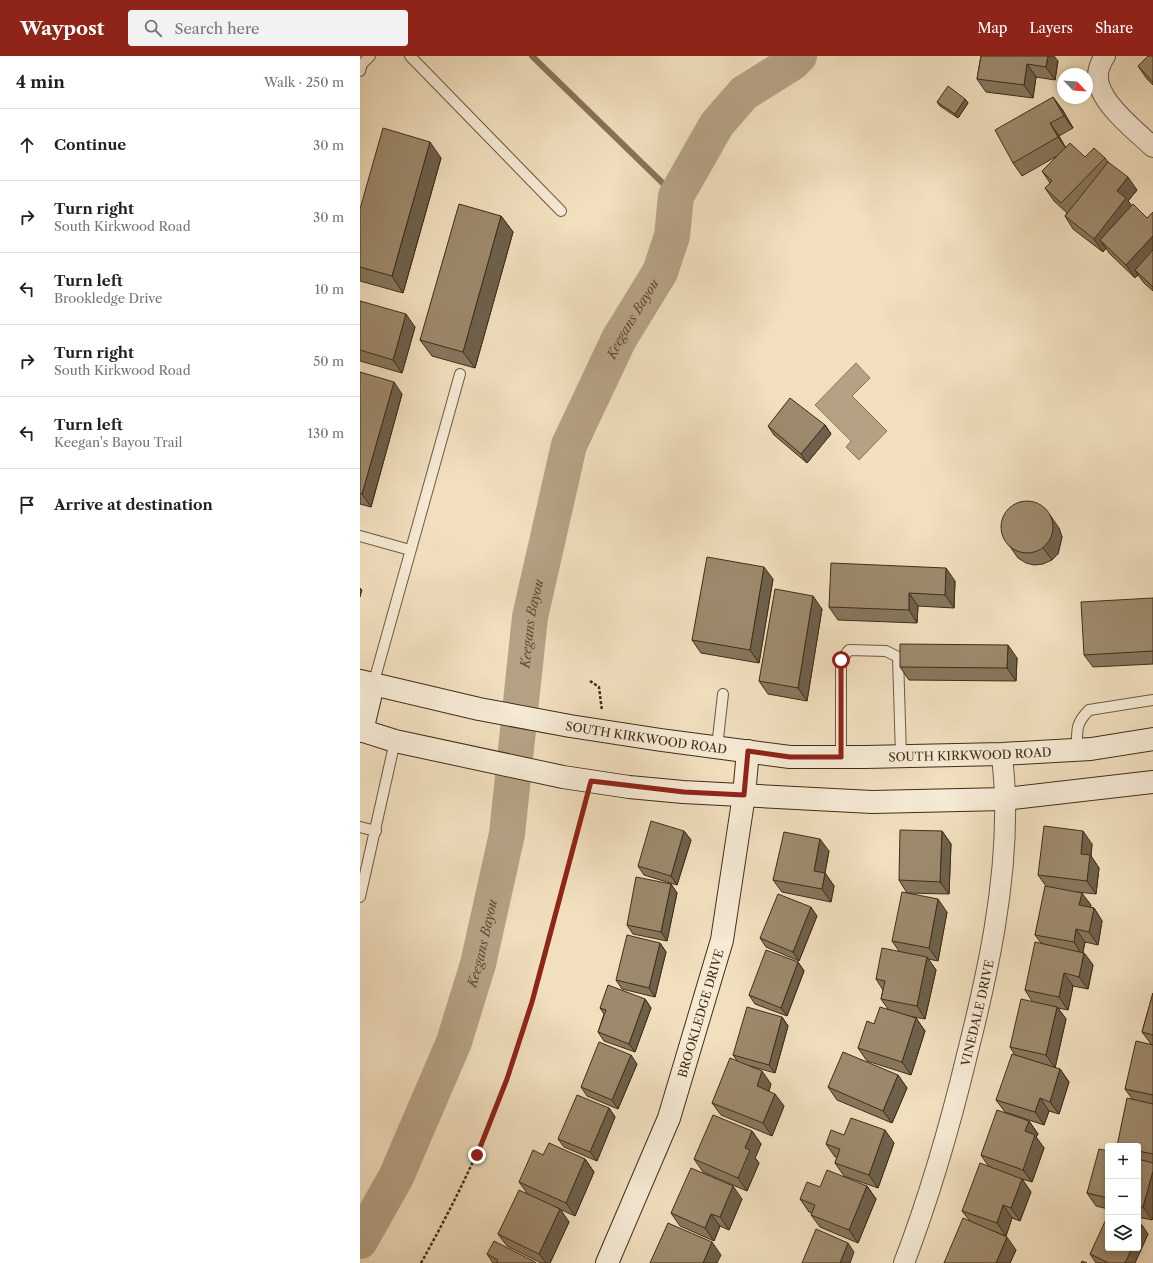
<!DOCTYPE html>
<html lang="en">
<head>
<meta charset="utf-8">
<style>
	:root { --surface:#fff; --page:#f2f2f2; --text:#202124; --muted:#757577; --line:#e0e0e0; --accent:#8f2418 }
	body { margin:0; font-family:"Libre Caslon Text",serif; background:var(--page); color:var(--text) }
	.controls { position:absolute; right:12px; bottom:12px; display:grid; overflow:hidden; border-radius:4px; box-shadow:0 2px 6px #0003 }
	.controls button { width:36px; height:36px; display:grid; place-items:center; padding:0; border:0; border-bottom:1px solid var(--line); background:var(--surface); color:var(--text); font:20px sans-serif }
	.compass { position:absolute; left:697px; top:12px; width:36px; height:36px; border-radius:50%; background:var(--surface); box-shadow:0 2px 6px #0003; rotate:115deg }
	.stop { position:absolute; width:12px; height:12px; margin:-9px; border:3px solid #8f2418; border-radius:50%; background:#fff }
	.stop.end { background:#8f2418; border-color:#fff; box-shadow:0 1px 4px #0008 }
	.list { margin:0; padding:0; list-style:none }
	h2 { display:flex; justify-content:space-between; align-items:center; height:52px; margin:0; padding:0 16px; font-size:17px }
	h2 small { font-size:13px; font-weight:400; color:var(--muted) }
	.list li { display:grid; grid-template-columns:26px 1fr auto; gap:12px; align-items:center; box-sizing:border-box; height:72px; padding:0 16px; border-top:1px solid var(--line) }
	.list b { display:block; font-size:15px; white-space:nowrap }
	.list p { margin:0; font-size:13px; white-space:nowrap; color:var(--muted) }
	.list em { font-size:13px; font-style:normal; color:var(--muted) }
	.icon { flex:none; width:22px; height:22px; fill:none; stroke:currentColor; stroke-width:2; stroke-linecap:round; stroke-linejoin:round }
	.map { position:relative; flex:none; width:793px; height:1207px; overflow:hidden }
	header { display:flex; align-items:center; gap:24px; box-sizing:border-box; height:56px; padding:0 20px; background:var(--accent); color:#fff }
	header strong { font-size:19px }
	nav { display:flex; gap:22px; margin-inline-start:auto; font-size:14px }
	.search { width:280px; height:36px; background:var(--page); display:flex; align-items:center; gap:10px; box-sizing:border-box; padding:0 14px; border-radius:4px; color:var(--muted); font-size:15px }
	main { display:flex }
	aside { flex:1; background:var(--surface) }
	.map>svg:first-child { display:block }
</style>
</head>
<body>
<header>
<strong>Waypost</strong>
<div class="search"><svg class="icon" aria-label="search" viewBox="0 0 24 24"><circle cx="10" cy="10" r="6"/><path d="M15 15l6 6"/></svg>Search here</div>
<nav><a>Map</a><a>Layers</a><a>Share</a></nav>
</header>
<main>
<aside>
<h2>4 min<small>Walk · 250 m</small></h2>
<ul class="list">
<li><svg class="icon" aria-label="ahead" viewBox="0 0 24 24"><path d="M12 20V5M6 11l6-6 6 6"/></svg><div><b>Continue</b></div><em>30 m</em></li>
<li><svg class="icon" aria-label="right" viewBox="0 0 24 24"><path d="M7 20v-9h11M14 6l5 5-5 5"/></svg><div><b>Turn right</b><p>South Kirkwood Road</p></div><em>30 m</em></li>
<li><svg class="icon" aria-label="left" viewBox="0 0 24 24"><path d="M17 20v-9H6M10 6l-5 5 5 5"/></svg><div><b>Turn left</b><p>Brookledge Drive</p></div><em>10 m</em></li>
<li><svg class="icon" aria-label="right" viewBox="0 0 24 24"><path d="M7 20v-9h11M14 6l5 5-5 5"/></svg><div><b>Turn right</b><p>South Kirkwood Road</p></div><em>50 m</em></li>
<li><svg class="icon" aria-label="left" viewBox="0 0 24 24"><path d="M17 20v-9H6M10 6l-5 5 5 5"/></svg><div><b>Turn left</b><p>Keegan's Bayou Trail</p></div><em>130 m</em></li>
<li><svg class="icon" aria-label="arrive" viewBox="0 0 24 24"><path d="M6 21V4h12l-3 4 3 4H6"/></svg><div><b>Arrive at destination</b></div></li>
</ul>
</aside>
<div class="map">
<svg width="793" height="1207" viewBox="0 0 793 1207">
	<rect width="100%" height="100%" fill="#f1dfbe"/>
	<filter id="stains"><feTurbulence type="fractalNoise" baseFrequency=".005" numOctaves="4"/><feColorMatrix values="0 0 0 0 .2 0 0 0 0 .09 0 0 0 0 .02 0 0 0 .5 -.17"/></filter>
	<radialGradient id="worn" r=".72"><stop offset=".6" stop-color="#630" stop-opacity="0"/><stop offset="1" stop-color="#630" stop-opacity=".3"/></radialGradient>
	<path fill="#b5a285" stroke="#877359" d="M496,307L510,322L492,340L527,375L499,404L486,391L491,385L455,349Z"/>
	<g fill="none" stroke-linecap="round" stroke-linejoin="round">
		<path stroke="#877359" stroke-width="6" d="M172,0L316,140"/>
		<path stroke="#b5a285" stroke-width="36" id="s1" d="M0,1185L36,1121L94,986L118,908L147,778L170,561L209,389L259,283L300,216L312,180L316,140L357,68L384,37L432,7L439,0"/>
		<defs>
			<g id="lane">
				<path d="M50,0L201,155"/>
				<path d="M0,15L2,8L10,0"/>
				<path d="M0,480L50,494"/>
				<path d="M13,629L100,318"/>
				<path d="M357,691L363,638"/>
				<path d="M717,694C717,675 715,668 729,654L793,644"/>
				<path d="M481,701V604L489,594L526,595L538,601L541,700"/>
				<path d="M0,771L16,775"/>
				<path d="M0,841L35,685"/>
			</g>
			<g id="street">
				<path d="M745,0C741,6 738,13 738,20C737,45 776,75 793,91"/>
				<path id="s2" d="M544,1207C570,1139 590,1070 607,999C628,916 647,829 645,743C645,728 643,713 642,698"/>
			</g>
			<g id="secondary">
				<path id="s3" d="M0,625L119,653L210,670L301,684L430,701H505L642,698L731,693L793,683"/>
				<path d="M0,674L35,685L203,721L269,731L323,736L512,746L645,743L793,726"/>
				<path d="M2,675L13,629"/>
				<path id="s4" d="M247,1207L309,1062L362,884L384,739L388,695"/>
			</g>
		</defs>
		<use href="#lane" stroke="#6d5a40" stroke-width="12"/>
		<use href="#street" stroke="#6d5a40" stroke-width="22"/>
		<use href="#secondary" stroke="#412d16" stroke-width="24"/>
		<g stroke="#412d16" stroke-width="2.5" stroke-dasharray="3 2" stroke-linecap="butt">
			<path d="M230,625L239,631L242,655"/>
			<path d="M61,1207C94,1148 124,1087 147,1023C180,933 200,838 225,746"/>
		</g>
		<use href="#lane" stroke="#f6ead5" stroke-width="10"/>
		<use href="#street" stroke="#f6ead5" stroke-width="20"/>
		<use href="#secondary" stroke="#f6ead5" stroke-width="22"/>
	</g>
	<g fill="#87775e" stroke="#412d16">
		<path d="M621,0L698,5L695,24L676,21L673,42L626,36L617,23Z"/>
		<path d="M793,0V29L787,23L778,10Z"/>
		<path d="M605,43L608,47L598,62L580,50L577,46Z"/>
		<path d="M702,53L713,72L699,80L705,91L725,101L745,102L748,106L777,134L768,145L772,150L787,162L793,156V235L784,227L778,219L775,222L749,197L746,192L743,196L713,173L705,160L707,157L694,145L685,132L690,127L682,115L697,100L662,120L653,107Z"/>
		<path d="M81,102L43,237L0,225V153Z"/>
		<path d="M141,160L153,176L115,312L72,300L60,284Z"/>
		<path d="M0,245L55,271L42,317L0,305Z"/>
		<path d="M0,316L42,338L11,451L0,448Z"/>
		<path d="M465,369L471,378L447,407L414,379L408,370Z"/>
		<path d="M699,472L702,481L698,498L692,504L683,508L674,509L666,507L658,502L644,482Z"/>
		<path d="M413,523L399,607L341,597L332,584Z"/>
		<path d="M595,525L594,552L558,550L557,567L478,564L469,551Z"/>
		<path d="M793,542V608L733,611L724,599Z"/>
		<path d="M462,553L447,645L408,638L399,625Z"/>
		<path d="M657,602L656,625L549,624L540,611Z"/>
		<path d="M324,775L331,784L317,829L284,819L278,810Z"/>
		<path d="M582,775L591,788L589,838L547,837L539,824Z"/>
		<path d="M732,788L731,800L739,812L736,838L717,836L731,849L730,851L734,852L742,865L738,889L725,886L723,896L724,897L733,909L728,933L713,930L708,954L698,952L706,963L695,1012L700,1013L709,1026L699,1058L689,1055L684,1069L645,1056L636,1044L655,999L650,991L672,945L665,934L681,887L675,879L686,830L678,819Z"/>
		<path d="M469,795L465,817L474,830L471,846L422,836L413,824Z"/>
		<path d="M311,828L317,837L307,885L273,878L267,869Z"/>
		<path d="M587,856L578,905L568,903L576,914L565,963L548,960L556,962L565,975L551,1019L507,1005L498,992L514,968L528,953L521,943L523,934L516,923L539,895L532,885Z"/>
		<path d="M457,860L439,905L406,891L400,882Z"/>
		<path d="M300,887L306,896L295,941L262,933L256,924Z"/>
		<path d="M438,906L444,915L427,960L395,948L389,939Z"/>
		<path d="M793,937V1161L792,1164L778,1161V1090L773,1044L765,1033L791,988L782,976Z"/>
		<path d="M285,943L291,952L275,996L244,985L238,976L244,958L240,952Z"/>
		<path d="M422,961L428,970L415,1017L390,1010L411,1028L409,1035L424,1050L412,1080L361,1059L352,1047L378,1006L373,999Z"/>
		<path d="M277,1008L258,1053L227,1040L221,1031Z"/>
		<path d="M538,1019L547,1032L532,1067L477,1044L468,1031Z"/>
		<path d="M249,1052L255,1061L237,1105L204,1091L198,1083Z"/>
		<path d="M669,1065L678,1078L676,1081L684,1092L672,1126L662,1123L671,1136L660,1165L652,1162L646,1180L633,1175L656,1194L650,1207H584L610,1165L602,1155L629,1111L621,1099Z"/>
		<path d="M392,1075L401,1088L395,1102L399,1107L387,1135L343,1116L334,1103Z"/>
		<path d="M484,1079L534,1087L518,1132L484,1120L475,1107L477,1101H475L466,1088Z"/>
		<path d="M748,1095V1153L736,1150L727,1137Z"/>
		<path d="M183,1099L225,1103L234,1116L215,1160L195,1151L200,1153L209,1166L190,1207H181L147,1190L138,1178L167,1137L159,1126Z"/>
		<path d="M507,1130L516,1143L498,1187L460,1171L451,1159L452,1157L449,1156L440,1143L460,1131Z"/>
		<path d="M382,1143L369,1174L360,1170L354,1185L320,1170L311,1157Z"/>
		<path d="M788,1178L775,1207H736L730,1198Z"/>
		<path d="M127,1198L176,1207H133Z"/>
	</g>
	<g fill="#6e614c" stroke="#412d16">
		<path d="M688,0H694L698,5L695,24L686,11Z"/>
		<path d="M667,8L676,21L673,42L664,29Z"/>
		<path d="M693,41L702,53L713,72L704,60Z"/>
		<path d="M605,43L608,47L598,62L595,58Z"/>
		<path d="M690,67L699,80L707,94L698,81Z"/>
		<path d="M70,86L81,102L43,237L32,220Z"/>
		<path d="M768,121L777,134L768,145L775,155L740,184L746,192L743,196L734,183L757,135Z"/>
		<path d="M141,160L153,176L115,312L103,296Z"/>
		<path d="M793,180V203L775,214L778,219L775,222L766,209Z"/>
		<path d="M46,258L55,271L42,317L33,304Z"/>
		<path d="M34,326L42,338L11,451L2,438Z"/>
		<path d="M465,369L471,378L447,407L441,398Z"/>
		<path d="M690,459L699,472L702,481L698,498L692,504L683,492Z"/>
		<path d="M404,511L413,523L399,607L390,594Z"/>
		<path d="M586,512L595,525L594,552L585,539Z"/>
		<path d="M0,532L2,534L0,541Z"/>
		<path d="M549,537L558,550L557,567L549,554Z"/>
		<path d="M453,540L462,553L447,645L438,632Z"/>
		<path d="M648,589L657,602L656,625L647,612Z"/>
		<path d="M324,775L331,784L317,829L311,820Z"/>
		<path d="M582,775L591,788L589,838L580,826Z"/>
		<path d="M723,775L732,788L731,800L739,812L736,838L727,825L721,798Z"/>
		<path d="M460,783L469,795L463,827L454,815Z"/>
		<path d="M465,817L474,830L471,846L462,833Z"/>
		<path d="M311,828L317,837L307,885L301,876Z"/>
		<path d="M722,837L731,849L728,862L719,849Z"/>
		<path d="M578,843L587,856L578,905L569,892Z"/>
		<path d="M451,851L457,860L439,905L433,896Z"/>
		<path d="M734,852L742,865L738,889L729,876Z"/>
		<path d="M716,873L725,886L722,899L714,886Z"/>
		<path d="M300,887L306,896L295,941L289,932Z"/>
		<path d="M724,897L733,909L728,933L719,921Z"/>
		<path d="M567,901L576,914L565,963L557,950Z"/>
		<path d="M438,906L444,915L427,960L421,952Z"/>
		<path d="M704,917L713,930L708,954L699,941Z"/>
		<path d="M285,943L291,952L275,996L269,988Z"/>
		<path d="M697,951L706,963L695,1012L686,999Z"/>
		<path d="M422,961L428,970L415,1017L409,1009Z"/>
		<path d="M556,962L565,975L551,1019L542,1006Z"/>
		<path d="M271,999L277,1008L258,1053L252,1044Z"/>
		<path d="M700,1013L709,1026L699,1058L690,1046Z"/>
		<path d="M402,1015L411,1028L406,1043L397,1030Z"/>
		<path d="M538,1019L547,1032L532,1067L523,1055Z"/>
		<path d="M415,1038L424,1050L412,1080L403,1067Z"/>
		<path d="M680,1042L689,1055L684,1069L675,1056Z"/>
		<path d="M249,1052L255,1061L237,1105L230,1096Z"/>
		<path d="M669,1065L678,1078L676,1081L684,1092L672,1126L663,1114L665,1075Z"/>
		<path d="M525,1074L534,1087L518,1132L509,1119Z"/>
		<path d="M392,1075L401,1088L395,1102L399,1107L387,1135L378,1122L385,1092Z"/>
		<path d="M225,1103L234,1116L215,1160L206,1147Z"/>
		<path d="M793,1115V1161L792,1164L783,1151Z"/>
		<path d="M662,1123L671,1136L660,1165L651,1152Z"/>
		<path d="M373,1130L382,1143L369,1174L360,1161Z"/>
		<path d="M507,1130L516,1143L498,1187L489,1174Z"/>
		<path d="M643,1149L652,1162L646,1180L637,1167Z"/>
		<path d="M200,1153L209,1166L190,1207H186L179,1198Z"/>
		<path d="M351,1158L360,1170L354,1185L345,1172Z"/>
		<path d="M782,1169L788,1178L775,1207H765L772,1192H778V1178Z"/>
		<path d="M647,1181L656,1194L650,1207H636Z"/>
		<path d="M352,1186L361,1199L357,1207H343Z"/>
		<path d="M488,1187L494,1196L490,1207H480Z"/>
	</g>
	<g fill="#9d8a6d" stroke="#412d16">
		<path d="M621,0H688L686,11L667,8L664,29L617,23Z"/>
		<path d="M788,0H793V26L778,10Z"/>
		<path d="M588,30L605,43L595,58L577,46Z"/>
		<path d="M693,41L704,60L690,67L698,81L653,107L635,74Z"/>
		<path d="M23,72L70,86L32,220L0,211V153Z"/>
		<path d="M710,87L725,101L734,92L745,102L701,147L685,132L692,125L682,115Z"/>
		<path d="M748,106L768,121L757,135L766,142L734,183L705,160Z"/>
		<path d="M99,148L141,160L103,296L60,284Z"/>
		<path d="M773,148L787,162L793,156V180L766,209L740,184Z"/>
		<path d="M793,194V231L775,214Z"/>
		<path d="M0,245L46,258L33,304L0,294Z"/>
		<path d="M0,316L34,326L2,438L0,437Z"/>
		<path d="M430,342L465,369L441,398L408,370Z"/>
		<circle cx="667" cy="471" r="26"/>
		<path d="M347,501L404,511L390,594L332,584Z"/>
		<path d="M471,507L586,512L585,539L549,537V554L469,551Z"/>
		<path d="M415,533L453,540L438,632L399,625Z"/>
		<path d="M793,542V595L724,599L721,546Z"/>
		<path d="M540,588L648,589L647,612L540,611Z"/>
		<path d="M291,765L324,775L311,820L278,810Z"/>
		<path d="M684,770L723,775L721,798L730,799L727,825L678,819Z"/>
		<path d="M540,774L582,775L580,826L539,824Z"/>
		<path d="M424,776L460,783L454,815L465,817L462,833L413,824Z"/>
		<path d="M276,821L311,828L301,876L267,869Z"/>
		<path d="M685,830L722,837L719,849L734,852L729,876L716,873L714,886L675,879Z"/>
		<path d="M542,836L578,843L569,892L532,885Z"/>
		<path d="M418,838L451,851L433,896L400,882Z"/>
		<path d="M267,879L300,887L289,932L256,924Z"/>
		<path d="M675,886L724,897L719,921L704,917L699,941L665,934Z"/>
		<path d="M522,892L567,901L557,950L521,943L525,925L516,923Z"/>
		<path d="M406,894L438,906L421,952L389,939Z"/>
		<path d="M248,929L285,943L269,988L238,976L246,954L240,952Z"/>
		<path d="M793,937V979L782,976Z"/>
		<path d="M661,943L697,951L686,999L650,991Z"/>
		<path d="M387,951L422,961L409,1009L373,999Z"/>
		<path d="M520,951L556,962L542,1006L498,992L507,965L514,968Z"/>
		<path d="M776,985L793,989V1039L765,1033Z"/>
		<path d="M239,986L271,999L252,1044L221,1031Z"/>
		<path d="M483,996L538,1019L523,1055L468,1031Z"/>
		<path d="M652,998L700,1013L690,1046L680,1042L675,1056L636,1044Z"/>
		<path d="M370,1002L402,1015L397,1030L415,1038L403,1067L352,1047Z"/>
		<path d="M217,1039L249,1052L230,1096L198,1083Z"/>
		<path d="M767,1042L793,1048V1098L778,1095V1090H757Z"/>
		<path d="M637,1054L669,1065L665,1075L675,1079L663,1114L621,1099Z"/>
		<path d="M353,1059L392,1075L385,1092L390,1094L378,1122L334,1103Z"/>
		<path d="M491,1062L525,1074L509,1119L475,1107L480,1093L466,1088L471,1074L484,1079Z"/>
		<path d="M189,1087L225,1103L206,1147L159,1126L173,1094L183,1099Z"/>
		<path d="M739,1093L748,1095V1142L727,1137Z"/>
		<path d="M778,1103L793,1107V1115L783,1151L778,1150Z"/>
		<path d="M620,1107L662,1123L651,1152L643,1149L637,1167L602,1155Z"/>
		<path d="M331,1112L373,1130L360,1161L351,1158L345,1172L311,1157Z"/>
		<path d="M467,1114L507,1130L489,1174L451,1159L455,1149L440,1143L447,1126L460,1131Z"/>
		<path d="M159,1134L200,1153L179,1198L138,1178Z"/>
		<path d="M748,1159V1192H772L765,1207H749L730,1198Z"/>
		<path d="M603,1162L647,1181L636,1207H584Z"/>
		<path d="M308,1167L352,1186L343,1207H290Z"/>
		<path d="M778,1168L782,1169L778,1178Z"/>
		<path d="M456,1173L488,1187L480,1207H442Z"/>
		<path d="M134,1185L175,1206V1207H137L138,1204L127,1198Z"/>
		<path d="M722,1205L727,1207H721Z"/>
	</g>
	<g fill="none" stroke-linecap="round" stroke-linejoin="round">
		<path stroke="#8f2418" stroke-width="5" d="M117,1099L147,1023L172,946L231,725L324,736L384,739L388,695L430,701H481V604"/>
	</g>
	<g text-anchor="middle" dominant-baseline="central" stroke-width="4" stroke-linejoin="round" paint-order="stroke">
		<g font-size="12" fill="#412d16" stroke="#f6ead5">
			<text stroke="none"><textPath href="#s3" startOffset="292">SOUTH KIRKWOOD ROAD</textPath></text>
			<text stroke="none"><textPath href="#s3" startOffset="617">SOUTH KIRKWOOD ROAD</textPath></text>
			<text stroke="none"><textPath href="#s4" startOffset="267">BROOKLEDGE DRIVE</textPath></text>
			<text stroke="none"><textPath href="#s2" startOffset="261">VINEDALE DRIVE</textPath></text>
		</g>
		<g font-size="13" font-style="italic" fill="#5e4a32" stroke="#f6ead5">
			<text stroke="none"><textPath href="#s1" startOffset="971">Keegans Bayou</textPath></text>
			<text stroke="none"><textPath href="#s1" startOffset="647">Keegans Bayou</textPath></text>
			<text stroke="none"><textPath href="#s1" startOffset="323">Keegans Bayou</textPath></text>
		</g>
	</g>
	<rect width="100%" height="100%" filter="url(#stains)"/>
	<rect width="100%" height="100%" fill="url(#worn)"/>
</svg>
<div class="controls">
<button>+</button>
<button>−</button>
<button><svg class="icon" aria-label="layers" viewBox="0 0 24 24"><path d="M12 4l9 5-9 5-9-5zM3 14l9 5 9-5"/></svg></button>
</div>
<svg class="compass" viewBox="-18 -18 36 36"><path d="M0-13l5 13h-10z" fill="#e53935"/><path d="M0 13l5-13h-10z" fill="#757577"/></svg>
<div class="stop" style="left:481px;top:604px"></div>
<div class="stop end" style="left:117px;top:1099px"></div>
</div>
</main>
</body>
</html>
